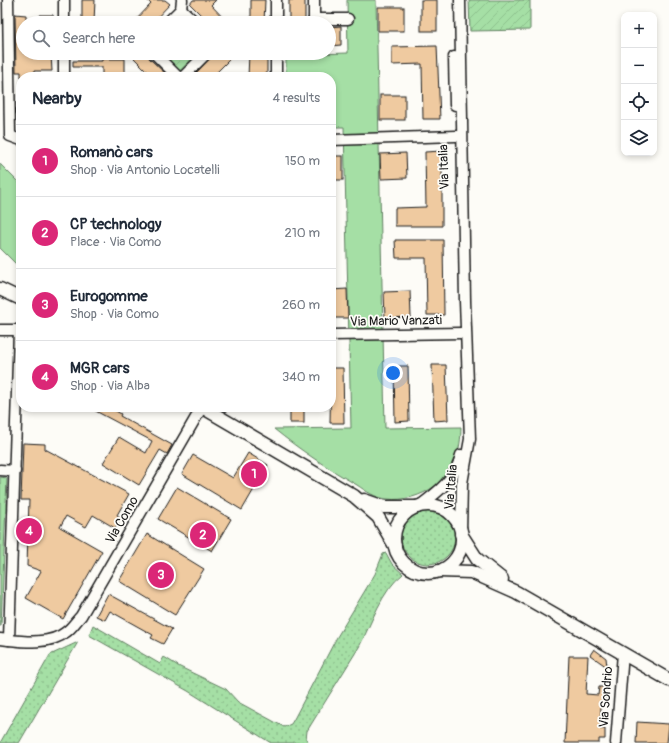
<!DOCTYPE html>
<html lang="en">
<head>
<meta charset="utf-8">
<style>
	:root { --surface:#fff; --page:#f6f6f7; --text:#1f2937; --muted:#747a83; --line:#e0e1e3; --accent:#db2777 }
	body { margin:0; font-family:Pangolin,sans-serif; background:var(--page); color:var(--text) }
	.controls { position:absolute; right:12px; top:12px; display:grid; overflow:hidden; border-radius:8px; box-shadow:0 2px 6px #0003 }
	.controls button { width:36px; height:36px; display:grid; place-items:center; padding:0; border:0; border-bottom:1px solid var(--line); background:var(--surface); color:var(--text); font:20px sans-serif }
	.you { position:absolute; left:393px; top:373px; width:14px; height:14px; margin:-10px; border:3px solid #fff; border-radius:50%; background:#1a73e8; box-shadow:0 0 0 6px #1a73e833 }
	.badge { display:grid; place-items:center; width:26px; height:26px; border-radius:50%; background:var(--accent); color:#fff; font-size:13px; font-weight:700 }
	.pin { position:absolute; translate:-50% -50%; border:2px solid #fff; box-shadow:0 1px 4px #0006 }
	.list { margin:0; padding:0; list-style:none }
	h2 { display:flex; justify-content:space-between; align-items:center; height:52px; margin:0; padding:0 16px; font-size:17px }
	h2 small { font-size:13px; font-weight:400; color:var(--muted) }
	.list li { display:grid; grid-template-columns:26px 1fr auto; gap:12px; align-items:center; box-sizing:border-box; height:72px; padding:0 16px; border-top:1px solid var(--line) }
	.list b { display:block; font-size:15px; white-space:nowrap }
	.list p { margin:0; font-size:13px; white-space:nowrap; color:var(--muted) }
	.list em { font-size:13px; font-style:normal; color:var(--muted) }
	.icon { flex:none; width:22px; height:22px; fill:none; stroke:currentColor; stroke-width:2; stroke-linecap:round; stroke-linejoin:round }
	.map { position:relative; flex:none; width:669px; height:743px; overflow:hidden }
	.search { position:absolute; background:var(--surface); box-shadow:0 2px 6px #0003; left:16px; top:16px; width:320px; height:44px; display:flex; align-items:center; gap:10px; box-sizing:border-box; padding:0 14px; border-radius:22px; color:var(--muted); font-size:15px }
	.panel { position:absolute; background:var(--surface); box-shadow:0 2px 6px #0003; left:16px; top:72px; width:320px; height:340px; border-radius:16px }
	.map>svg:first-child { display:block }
</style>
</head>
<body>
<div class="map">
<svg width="669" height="743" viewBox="0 0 669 743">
	<defs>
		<pattern id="grass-dots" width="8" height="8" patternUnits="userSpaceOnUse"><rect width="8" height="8" fill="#a5dfa5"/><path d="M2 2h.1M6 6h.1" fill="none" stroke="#8dbf8d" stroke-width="1.8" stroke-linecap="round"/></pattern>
		<pattern id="garden-furrows" width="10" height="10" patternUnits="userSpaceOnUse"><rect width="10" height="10" fill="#a5dfa5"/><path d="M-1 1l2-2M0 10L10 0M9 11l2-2" fill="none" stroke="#8dbf8d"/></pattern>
	</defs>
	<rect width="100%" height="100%" fill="#fdfcf7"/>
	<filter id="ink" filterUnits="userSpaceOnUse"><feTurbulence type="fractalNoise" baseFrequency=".025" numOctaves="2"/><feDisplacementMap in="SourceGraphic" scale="8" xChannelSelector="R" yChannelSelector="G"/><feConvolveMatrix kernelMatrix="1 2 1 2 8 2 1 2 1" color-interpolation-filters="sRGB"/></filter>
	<g filter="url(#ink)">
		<g fill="url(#grass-dots)" stroke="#607e60">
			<circle cx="428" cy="537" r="27"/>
			<path d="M386,553L392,564L403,574C381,591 372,623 359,647C342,675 324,703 307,731L306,739L309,743H271L188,691L89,635L93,625L160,664L164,657L180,667L226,689L238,702L284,727L291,724L294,719L337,637L375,574L383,554Z"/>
			<path d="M78,642L19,743H0L50,655Z"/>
		</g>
		<g fill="#a5dfa5" stroke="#607e60">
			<path d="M347,0H376L385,428L461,427C461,450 455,472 435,486C421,496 404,501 387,499C375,498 366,491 357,485C327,468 300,450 274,429L351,428L344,127H331V77H286V55L348,53Z"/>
			<path d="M0,164L21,185V263L18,266L0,248Z"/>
			<path d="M0,477L7,478L1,626H0Z"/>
		</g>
		<g fill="url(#garden-furrows)" stroke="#607e60">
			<path d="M469,0H530V30L470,31Z"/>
			<path d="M160,53H202L181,74Z"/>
		</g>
		<g fill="#efcaa0" stroke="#1c1c1c">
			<path d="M82,0H95L94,22L82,21Z"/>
			<path d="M147,0H165L170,4L152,23H133L151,4Z"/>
			<path d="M193,0H216L211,5L228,23H209L190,4Z"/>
			<path d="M251,0H265L264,23H251Z"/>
			<rect x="289" y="0" width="16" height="20"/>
			<rect x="421" y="0" width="16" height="31"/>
			<rect x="378" y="7" width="26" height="24"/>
			<path d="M15,14L26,15V23H23V53H29V56L51,55L52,71H34V77H21V72H16Z"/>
			<path d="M40,15H53V23H39Z"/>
			<path d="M341,26V45L329,46V27Z"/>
			<path d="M437,46L440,119H423L422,64L392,65V47Z"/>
			<path d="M139,53H148L149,58L169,77H153L134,58Z"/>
			<path d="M215,53H227L232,57L212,77H192Z"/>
			<path d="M249,53H267V74H255V77H248Z"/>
			<path d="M102,59H125V77H102V67H73V61H102Z"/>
			<rect x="380" y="95" width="25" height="25"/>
			<path d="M442,151V226H395V208L426,207L425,152Z"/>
			<path d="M406,153L407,178L381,179L380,154Z"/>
			<rect x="331" y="156" width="12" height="24"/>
			<path d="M395,240H443L444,315H427L426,258H396Z"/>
			<path d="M347,289L348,318H331V290Z"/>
			<path d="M410,291L411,317L385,318L384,292Z"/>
			<path d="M432,365H446L448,420L434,421Z"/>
			<path d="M394,366H408L409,421L395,422Z"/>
			<path d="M331,368H343L344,423H330Z"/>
			<path d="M88,407H109L121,414L120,416L172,445L167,454L160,450L139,485L103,463L119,437L146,453L152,441Z"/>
			<rect x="290" y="407" width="14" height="16"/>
			<path d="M23,443L45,444V449L129,494L117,515L121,518L115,528L93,515L86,527L66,516L60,527L102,551L63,619L26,598L41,571L27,566L29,500H21Z"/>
			<path d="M248,453L268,465L242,510L182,474L193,455L233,478Z"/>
			<path d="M177,487L231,519L212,551L158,519Z"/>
			<path d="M147,534L204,569L175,615L119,581Z"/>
			<path d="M108,594L172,629L163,644L151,638L153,635L110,611L105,620L96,616Z"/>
			<path d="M594,649L606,658L607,667L590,655Z"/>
			<path d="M569,656H588L586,694L598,695L599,687H606L605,705H601L600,729H605V739H599V743H565Z"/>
			<path d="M637,722L669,724L667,743H636Z"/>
		</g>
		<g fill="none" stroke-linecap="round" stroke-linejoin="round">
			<defs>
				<g id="minor">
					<path d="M8,0L10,136L21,140"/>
					<path d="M276,0V23"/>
					<path d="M314,0V23"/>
					<path d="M460,0L465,301L470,439L462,483L461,534"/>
					<path d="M181,9L196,23"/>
					<path d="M314,19H348"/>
					<path d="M64,23V0"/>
					<path d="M167,23L181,9L182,0"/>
					<path d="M154,53L178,77"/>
					<path d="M276,53V77"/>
					<path d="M454,57L455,105"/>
					<path d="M64,77V53"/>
					<path d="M183,77L207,53"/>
					<path d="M331,140L456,136"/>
					<path d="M0,330H21"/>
					<path d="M331,335L462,333"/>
					<path d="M0,470L15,471"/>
					<path d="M418,507C437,493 456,479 461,455"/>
					<path d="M0,639C20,641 49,646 66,632C72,628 76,621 81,616L202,407"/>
					<path d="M9,640L19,330"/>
					<path d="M616,743L623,653"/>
				</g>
				<g id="major">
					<path d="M0,289L21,299"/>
					<path d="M202,407L354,496L378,517L395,546"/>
					<path d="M364,500L384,507H417"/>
					<circle cx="428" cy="539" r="34"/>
					<path d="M461,534L477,559L502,579"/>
					<path d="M439,571L471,572L516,592L669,680"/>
				</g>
			</defs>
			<use href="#minor" stroke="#1c1c1c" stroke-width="13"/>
			<use href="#major" stroke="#1c1c1c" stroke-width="15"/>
			<use href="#minor" stroke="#fdfcf7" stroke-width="10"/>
			<use href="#major" stroke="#fdfcf7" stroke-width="12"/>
		</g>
	</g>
	<g text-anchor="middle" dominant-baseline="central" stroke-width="3.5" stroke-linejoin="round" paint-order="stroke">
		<g font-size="13" fill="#1c1c1c" stroke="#fdfcf7">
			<text transform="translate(444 167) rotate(-92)">Via Italia</text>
			<text transform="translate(396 321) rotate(-1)">Via Mario Vanzati</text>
			<text transform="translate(451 487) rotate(-85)">Via Italia</text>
			<text transform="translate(122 520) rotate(-60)">Via Como</text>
			<text transform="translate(606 697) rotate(-86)">Via Sondrio</text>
		</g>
	</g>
</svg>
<div class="controls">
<button>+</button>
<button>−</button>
<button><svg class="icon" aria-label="locate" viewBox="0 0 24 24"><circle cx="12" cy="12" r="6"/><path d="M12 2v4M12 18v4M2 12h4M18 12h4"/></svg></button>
<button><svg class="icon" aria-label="layers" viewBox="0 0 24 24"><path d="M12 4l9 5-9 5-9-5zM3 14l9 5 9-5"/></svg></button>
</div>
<div class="you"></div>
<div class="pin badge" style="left:254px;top:474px">1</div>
<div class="pin badge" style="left:203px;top:535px">2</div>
<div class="pin badge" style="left:161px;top:575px">3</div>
<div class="pin badge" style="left:29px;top:531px">4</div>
<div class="search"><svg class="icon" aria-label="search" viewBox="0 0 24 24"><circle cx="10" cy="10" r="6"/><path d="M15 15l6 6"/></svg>Search here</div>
<section class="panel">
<h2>Nearby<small>4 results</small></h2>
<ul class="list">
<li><span class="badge">1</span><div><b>Romanò cars</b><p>Shop · Via Antonio Locatelli</p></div><em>150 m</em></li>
<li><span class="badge">2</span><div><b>CP technology</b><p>Place · Via Como</p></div><em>210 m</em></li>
<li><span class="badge">3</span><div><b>Eurogomme</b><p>Shop · Via Como</p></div><em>260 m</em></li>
<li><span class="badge">4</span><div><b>MGR cars</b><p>Shop · Via Alba</p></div><em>340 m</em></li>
</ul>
</section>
</div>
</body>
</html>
